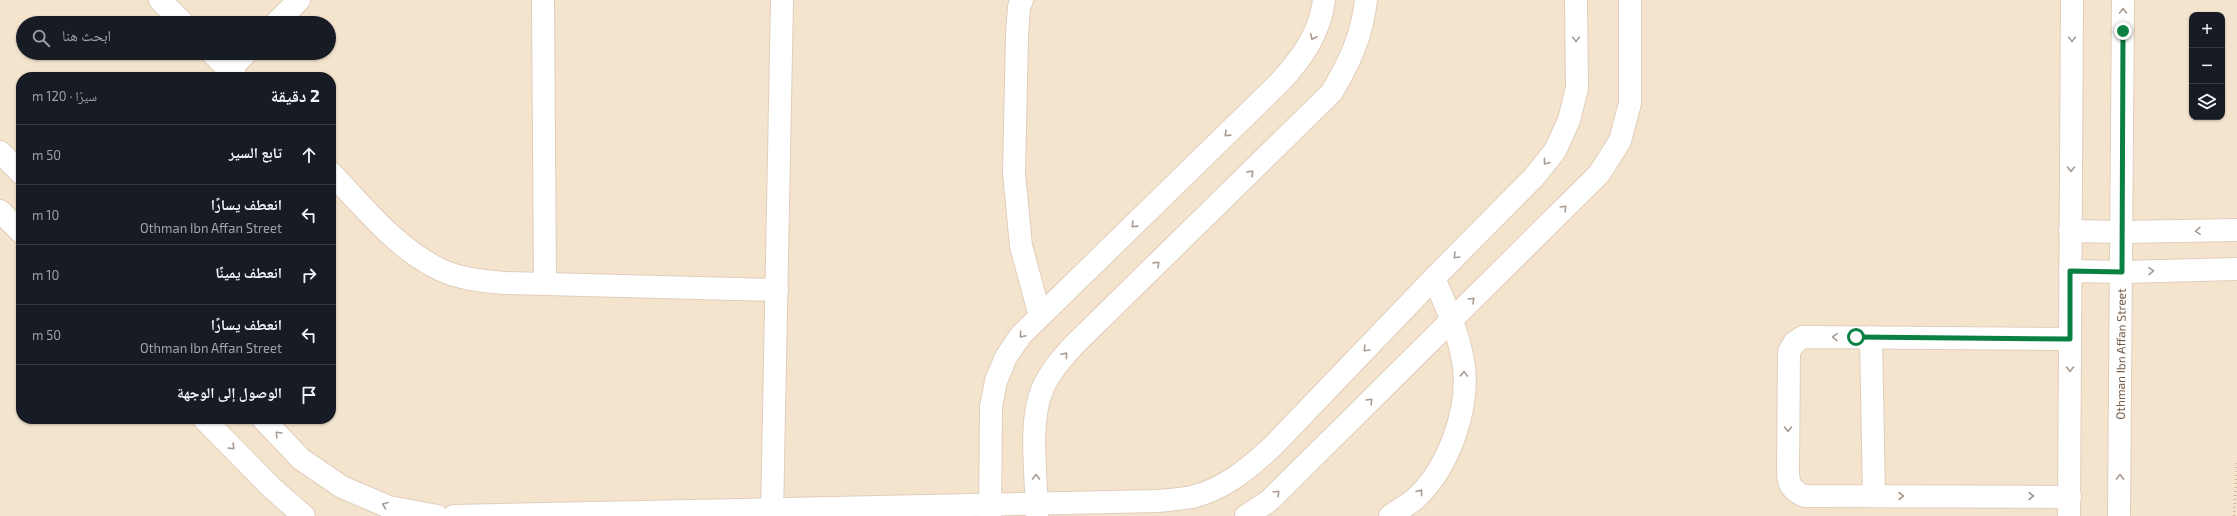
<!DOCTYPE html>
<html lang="ar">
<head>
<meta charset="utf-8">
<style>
	:root { --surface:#171b24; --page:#242831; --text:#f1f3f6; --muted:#9ea1a6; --line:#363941 }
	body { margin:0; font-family:"Exo 2","Noto Naskh Arabic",sans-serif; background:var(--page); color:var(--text); direction:rtl }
	.controls { position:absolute; right:12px; top:12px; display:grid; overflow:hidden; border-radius:8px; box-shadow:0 1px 3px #0004 }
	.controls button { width:36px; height:36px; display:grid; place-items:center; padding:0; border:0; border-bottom:1px solid var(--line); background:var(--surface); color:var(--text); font:20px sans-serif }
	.stop { position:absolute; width:12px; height:12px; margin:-9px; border:3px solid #0b8043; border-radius:50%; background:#fff }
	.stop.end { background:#0b8043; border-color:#fff; box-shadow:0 1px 4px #0008 }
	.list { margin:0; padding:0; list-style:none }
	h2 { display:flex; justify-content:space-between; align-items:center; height:52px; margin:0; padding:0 16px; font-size:17px }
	h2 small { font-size:13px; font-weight:400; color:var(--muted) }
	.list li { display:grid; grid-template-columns:26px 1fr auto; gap:12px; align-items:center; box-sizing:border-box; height:60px; padding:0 16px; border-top:1px solid var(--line) }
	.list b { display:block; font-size:15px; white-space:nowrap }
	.list p { margin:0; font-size:13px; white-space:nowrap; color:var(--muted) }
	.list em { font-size:13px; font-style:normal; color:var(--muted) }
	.icon { flex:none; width:22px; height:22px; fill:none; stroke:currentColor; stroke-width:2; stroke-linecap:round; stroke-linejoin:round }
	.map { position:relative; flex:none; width:2237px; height:516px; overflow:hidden; direction:ltr }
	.search { position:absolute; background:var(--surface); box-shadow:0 1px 3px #0004; left:16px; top:16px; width:320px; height:44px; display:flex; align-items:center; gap:10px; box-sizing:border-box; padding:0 14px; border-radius:22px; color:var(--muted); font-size:15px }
	.panel { position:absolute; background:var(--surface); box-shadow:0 1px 3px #0004; left:16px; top:72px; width:320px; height:352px; border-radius:16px; direction:rtl }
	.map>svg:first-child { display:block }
</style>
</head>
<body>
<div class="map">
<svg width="2237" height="516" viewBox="0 0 2237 516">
	<rect width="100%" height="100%" fill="#fcf2e0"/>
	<path fill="#f4e4ce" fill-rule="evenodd" d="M0,0H2237V516H0ZM2192,15H2222V117H2192ZM23,23H329V53H23ZM21,77H331V419H21Z"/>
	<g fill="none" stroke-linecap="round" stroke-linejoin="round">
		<defs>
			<g id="minor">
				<path d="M160,0L183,23"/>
				<path d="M543,0L545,284"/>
				<path d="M1022,0L1019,7L1017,36L1014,173L1021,246L1040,316"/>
				<path d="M276,23L299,0"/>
				<path d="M212,53L236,77"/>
				<path d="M229,70L246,53"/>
				<path d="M0,152L21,173"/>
				<path d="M331,173C364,207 395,247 437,268C458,279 482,281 505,283L777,290"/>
				<path d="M0,211L21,232"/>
				<path d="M2070,231L2122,232L2237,230"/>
				<path d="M2070,271L2122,272L2237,269"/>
				<path d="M1871,337L1874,496"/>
				<path d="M204,419L273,489L304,516"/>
				<path d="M263,419L301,459L342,487L389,507L437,516"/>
				<path d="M2070,497L1804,496C1792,490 1788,485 1788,471L1789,352L1794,343L1803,337L2070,339"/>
				<path d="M454,516L1158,501C1169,500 1181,499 1192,497C1225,489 1249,468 1273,446L1434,278L1534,177L1555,151L1569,120L1577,88L1576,0"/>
				<path d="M772,516L782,0"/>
				<path d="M990,516L991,407L996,381L1006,357L1021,335L1280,82C1302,58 1320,33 1324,0"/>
				<path d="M1037,516C1037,479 1028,424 1042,390C1049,373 1061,359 1074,345L1332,92C1350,61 1362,36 1366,0"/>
				<path d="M1246,516L1269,501L1599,174L1620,141L1630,103V0"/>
				<path d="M1390,516C1398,510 1408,505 1415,499C1448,469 1469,411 1464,367C1460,336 1446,306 1434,278"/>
				<path d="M2069,516L2072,0"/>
				<path id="s1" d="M2119,516L2123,0"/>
			</g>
		</defs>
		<use href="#minor" stroke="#e0cebc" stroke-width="24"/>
		<path stroke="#d6b49b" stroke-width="2.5" stroke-dasharray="1 3" stroke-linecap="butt" d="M2234,516L2237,462"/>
		<use href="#minor" stroke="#fff" stroke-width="22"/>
	</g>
	<defs><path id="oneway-chevron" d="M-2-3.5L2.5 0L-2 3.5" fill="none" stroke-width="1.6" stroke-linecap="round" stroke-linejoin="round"/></defs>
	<g stroke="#aa9b91">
		<use href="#oneway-chevron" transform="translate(2123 11) rotate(-90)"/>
		<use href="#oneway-chevron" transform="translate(1313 37) rotate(115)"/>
		<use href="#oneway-chevron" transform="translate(1576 39) rotate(90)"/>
		<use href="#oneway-chevron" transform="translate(2072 39) rotate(90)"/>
		<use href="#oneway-chevron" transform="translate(1227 134) rotate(136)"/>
		<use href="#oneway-chevron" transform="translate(1546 162) rotate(128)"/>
		<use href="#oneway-chevron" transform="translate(2071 169) rotate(90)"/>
		<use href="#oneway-chevron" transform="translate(1251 173) rotate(-44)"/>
		<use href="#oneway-chevron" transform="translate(1564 208) rotate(-45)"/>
		<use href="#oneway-chevron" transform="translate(1134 225) rotate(136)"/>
		<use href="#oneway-chevron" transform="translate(2198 231) rotate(179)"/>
		<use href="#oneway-chevron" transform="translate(1456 256) rotate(135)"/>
		<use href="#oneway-chevron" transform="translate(1157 264) rotate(-44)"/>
		<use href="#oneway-chevron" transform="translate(2151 271) rotate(-2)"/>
		<use href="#oneway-chevron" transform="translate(1472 300) rotate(-45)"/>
		<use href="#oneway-chevron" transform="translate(1022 335) rotate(130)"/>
		<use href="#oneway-chevron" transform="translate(1835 337) rotate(-179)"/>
		<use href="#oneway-chevron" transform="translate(1366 349) rotate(134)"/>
		<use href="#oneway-chevron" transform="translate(1065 355) rotate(-49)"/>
		<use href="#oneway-chevron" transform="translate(2070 369) rotate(90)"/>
		<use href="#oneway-chevron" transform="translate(1464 374) rotate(-88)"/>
		<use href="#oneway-chevron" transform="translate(1370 401) rotate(-45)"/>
		<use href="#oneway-chevron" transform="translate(1788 429) rotate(91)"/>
		<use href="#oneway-chevron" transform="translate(278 434) rotate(-134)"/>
		<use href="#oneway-chevron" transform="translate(232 447) rotate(46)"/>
		<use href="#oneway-chevron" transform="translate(1036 477) rotate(-91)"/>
		<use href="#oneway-chevron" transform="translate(2120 477) rotate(-89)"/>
		<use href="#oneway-chevron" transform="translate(1420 492) rotate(-52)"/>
		<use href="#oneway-chevron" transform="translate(1277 493) rotate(-45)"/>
		<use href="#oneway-chevron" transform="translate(1901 496)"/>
		<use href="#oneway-chevron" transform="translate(2031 496)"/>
		<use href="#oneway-chevron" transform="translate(385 505) rotate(-159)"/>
	</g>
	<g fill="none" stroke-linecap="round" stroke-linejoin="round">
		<path stroke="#0b8043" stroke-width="5" d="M1856,337L2070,339V271L2122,272L2123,31"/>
	</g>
	<g text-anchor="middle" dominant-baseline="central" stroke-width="3" stroke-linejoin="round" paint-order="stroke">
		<g font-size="12" fill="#725947" stroke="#fff6e6">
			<text stroke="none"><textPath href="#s1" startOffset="162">Othman Ibn Affan Street</textPath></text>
		</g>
	</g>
</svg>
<div class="controls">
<button>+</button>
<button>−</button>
<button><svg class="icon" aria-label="layers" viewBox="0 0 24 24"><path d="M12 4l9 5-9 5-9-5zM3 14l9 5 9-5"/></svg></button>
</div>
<div class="stop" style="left:1856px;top:337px"></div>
<div class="stop end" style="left:2123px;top:31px"></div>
<div class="search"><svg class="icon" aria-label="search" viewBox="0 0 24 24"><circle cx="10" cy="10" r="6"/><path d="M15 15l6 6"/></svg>ابحث هنا</div>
<section class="panel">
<h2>2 دقيقة<small>سيرًا · 120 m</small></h2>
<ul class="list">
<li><svg class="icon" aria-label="ahead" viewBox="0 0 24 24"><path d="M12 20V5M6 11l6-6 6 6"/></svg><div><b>تابع السير</b></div><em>50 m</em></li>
<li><svg class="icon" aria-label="left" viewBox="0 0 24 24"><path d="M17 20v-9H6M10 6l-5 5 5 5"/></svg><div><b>انعطف يسارًا</b><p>Othman Ibn Affan Street</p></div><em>10 m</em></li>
<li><svg class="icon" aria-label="right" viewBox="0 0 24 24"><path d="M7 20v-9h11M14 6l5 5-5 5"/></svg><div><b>انعطف يمينًا</b></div><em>10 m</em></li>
<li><svg class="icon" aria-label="left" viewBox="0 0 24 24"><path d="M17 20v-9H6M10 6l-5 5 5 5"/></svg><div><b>انعطف يسارًا</b><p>Othman Ibn Affan Street</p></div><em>50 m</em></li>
<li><svg class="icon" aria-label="arrive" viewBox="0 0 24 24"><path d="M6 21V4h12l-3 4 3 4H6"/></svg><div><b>الوصول إلى الوجهة</b></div></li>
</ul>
</section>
</div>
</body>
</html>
